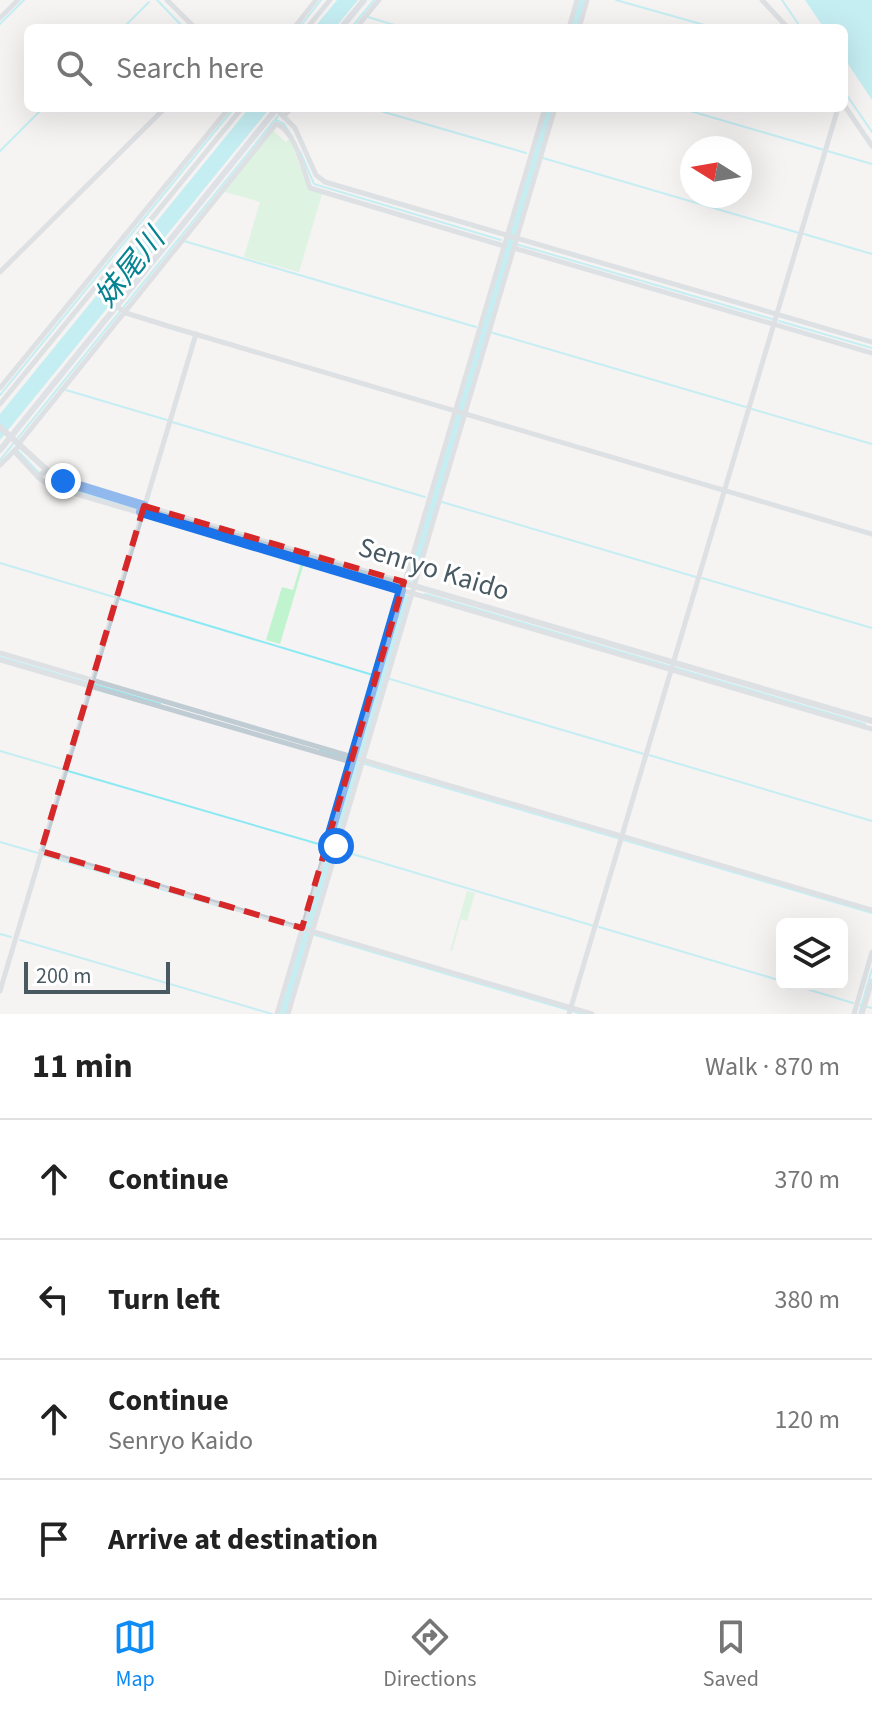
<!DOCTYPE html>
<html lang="en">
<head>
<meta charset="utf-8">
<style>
	:root { --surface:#fff; --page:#f2f2f2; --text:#222; --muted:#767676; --line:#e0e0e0; --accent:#0e8bf4 }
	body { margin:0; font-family:"Source Sans 3","Noto Sans JP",sans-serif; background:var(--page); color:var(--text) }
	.controls { position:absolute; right:24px; bottom:24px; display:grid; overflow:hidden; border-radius:12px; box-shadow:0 8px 32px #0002 }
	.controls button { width:72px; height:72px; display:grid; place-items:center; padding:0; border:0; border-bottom:2px solid var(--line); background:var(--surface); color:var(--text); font:40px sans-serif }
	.compass { position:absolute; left:680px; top:136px; width:72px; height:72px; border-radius:50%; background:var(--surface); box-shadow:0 8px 32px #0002; rotate:281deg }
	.scale { position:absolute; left:24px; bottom:20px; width:146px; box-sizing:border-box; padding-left:8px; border:4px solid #495962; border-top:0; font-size:22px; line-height:28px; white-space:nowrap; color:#495962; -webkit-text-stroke:6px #fff; paint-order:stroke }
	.stop { position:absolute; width:24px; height:24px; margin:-18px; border:6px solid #1a73e8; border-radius:50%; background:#fff }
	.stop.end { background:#1a73e8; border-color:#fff; box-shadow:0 2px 8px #0008 }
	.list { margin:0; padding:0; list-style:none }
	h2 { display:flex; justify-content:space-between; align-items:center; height:104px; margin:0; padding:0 32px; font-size:34px }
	h2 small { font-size:26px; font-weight:400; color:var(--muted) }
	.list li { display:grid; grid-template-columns:52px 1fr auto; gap:24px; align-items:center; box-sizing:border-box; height:120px; padding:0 32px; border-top:2px solid var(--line) }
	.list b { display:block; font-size:30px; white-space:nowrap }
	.list p { margin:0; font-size:26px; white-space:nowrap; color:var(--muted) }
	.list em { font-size:26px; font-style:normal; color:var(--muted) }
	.icon { flex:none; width:44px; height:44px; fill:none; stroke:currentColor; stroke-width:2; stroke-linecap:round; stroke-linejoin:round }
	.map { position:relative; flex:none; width:872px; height:1014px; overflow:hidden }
	.search { position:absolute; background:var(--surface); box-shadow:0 8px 32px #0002; left:24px; right:24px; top:24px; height:88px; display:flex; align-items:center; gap:20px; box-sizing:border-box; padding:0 28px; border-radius:12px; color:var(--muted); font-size:30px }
	.sheet { height:584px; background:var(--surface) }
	nav { display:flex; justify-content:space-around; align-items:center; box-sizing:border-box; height:112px; border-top:2px solid var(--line); background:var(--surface); font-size:22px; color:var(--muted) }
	nav a { display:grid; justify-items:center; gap:4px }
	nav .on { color:var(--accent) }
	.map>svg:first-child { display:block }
</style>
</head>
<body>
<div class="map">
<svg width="872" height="1014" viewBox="0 0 872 1014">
	<rect width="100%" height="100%" fill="#f5f3f3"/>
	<g fill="#c0f4cf">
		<path d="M272,130L286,142L290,139L308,188L322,194L299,272L244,257L260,202L225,192L224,189Z"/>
		<path d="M301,563H304L280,644L266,640L282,587L293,590Z"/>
		<path d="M467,891L475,893L467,921L461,919L452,951H450Z"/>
	</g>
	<g fill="#8be9f3">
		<path d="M337,0H358L335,28H314Z"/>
		<path d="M805,0H872V100L844,58V28H824Z"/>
		<path d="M249,108H270L0,440V414Z"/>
	</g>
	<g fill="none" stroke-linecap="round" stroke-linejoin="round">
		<g stroke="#8be9f3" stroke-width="2">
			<path d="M157,0L184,28"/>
			<path d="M616,0L715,28"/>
			<path d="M782,0L801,28"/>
			<path d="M363,13L368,17L404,28"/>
			<path d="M0,24L24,0"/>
			<path d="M123,28L149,2"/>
			<path d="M299,28L321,0"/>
			<path d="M351,28L374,0"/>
			<path d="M844,91L872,132"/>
			<path d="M370,108L526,153"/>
			<path d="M680,108L872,164"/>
			<path d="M276,120L284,124L293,138"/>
			<path d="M0,151L43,108"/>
			<path d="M300,151L314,184L501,240"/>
			<path d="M543,158L799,233"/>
			<path d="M804,234L872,254"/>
			<path d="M184,241L476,327"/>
			<path d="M509,242L772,319"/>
			<path d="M779,321L872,348"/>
			<path d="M483,330L746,407"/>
			<path d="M66,390L167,420"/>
			<path d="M0,395L234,108"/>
			<path d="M752,409L872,444"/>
			<path d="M172,422L425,497"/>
			<path d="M17,450L40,474"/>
			<path d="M0,460L278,116"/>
			<path d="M66,488L140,510"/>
			<path d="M442,502L696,577"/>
			<path d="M146,511L391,584"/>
			<path d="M0,563L114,597"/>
			<path d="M702,578L872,628"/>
			<path d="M425,594L865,724"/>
			<path d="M120,599L373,675"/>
			<path d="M0,657L160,704"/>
			<path d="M390,679L644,754"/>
			<path d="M320,750L348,758"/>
			<path d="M0,751L62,769"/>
			<path d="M649,755L872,821"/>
			<path d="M365,764L872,913"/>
			<path d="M68,771L322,845"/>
			<path d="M0,842L38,853"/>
			<path d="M339,850L594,926"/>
			<path d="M43,855L229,909"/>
			<path d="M599,927L782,981"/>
			<path d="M0,934L11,937"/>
			<path d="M315,935L582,1014"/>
			<path d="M20,940L272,1014"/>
			<path d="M790,984L853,1003"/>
			<path d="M860,1005L872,1008"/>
			<path d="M859,1014L872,969"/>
		</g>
		<g stroke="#8be9f3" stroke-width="9">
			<path d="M575,28L583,0"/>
			<path d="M411,577L551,108"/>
			<path d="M284,1014L405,599"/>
		</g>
		<g stroke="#c0ccd3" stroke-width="5">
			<path d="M167,0L195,28"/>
			<path d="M762,0L788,28"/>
			<path d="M0,18L18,0"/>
			<path d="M294,28L316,0"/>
			<path d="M307,28L330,0"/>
			<path d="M356,28L379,0"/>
			<path d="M569,28L577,0"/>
			<path d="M579,28L587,0"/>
			<path d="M844,105L872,146"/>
			<path d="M276,109L295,128L316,175L325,182L872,342"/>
			<path d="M284,116L291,108"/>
			<path d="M514,248L872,353"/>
			<path d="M0,272L165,108"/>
			<path d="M116,306L126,313L171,327L872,534"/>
			<path d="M0,388L229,108"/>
			<path d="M0,404L242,108"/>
			<path d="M21,441L276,124C296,131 303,170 310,188L504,246"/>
			<path d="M14,451L38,477"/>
			<path d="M0,465L17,448"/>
			<path d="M46,470L38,477L49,486L872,729"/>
			<path d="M0,653L872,910"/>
			<path d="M0,660L351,762"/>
			<path d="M41,851L592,1014"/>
			<path d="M0,991L196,334"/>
			<path d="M277,1014L545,108"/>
			<path d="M288,1014L555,108"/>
			<path d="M569,1014L838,108"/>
			<path d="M854,1014L872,952"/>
			<path d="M862,1014L872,981"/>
		</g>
		<path stroke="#c0ccd3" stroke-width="6" d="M0,427L48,471L76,486L872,721"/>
		<g stroke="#c0cdd7" stroke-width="6">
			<path d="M341,28L364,0"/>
			<path d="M0,450L277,108"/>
		</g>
	</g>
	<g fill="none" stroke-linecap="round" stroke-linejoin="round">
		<path stroke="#1a73e8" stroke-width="10" d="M63,481L144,506L141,512L401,590L327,844L336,846"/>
	</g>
	<path d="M0 0H872V1014H0ZM144,506L404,582L302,928L41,851Z" fill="#f5f3f3" fill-opacity=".55" fill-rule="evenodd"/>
	<path fill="none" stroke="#d62828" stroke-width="6" stroke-dasharray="16 10" stroke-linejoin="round" d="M144,506L404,582L302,928L41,851Z"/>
	<g text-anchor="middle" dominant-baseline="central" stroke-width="6" stroke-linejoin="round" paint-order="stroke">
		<g font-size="28" fill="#495962" stroke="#fff">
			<text transform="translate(434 569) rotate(17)">Senryo Kaido</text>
		</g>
		<g font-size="30" font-style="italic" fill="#068391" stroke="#fff">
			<text transform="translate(130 268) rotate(-51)">妹尾川</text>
		</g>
	</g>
</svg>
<div class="controls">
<button><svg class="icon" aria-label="layers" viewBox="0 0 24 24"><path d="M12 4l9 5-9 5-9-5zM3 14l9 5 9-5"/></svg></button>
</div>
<svg class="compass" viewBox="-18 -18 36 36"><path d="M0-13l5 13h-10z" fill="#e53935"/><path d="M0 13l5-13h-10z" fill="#767676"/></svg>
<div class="scale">200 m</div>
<div class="stop" style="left:336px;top:846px"></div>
<div class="stop end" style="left:63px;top:481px"></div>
<div class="search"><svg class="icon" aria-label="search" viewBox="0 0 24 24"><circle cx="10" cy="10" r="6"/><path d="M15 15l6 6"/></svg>Search here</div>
</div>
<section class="sheet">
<h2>11 min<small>Walk · 870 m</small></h2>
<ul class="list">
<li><svg class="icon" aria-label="ahead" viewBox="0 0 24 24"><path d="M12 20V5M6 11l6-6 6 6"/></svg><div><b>Continue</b></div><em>370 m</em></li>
<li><svg class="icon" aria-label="left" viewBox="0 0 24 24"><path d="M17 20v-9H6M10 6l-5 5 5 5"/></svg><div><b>Turn left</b></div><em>380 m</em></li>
<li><svg class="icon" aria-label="ahead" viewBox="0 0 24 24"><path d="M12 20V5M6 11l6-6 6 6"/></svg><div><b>Continue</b><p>Senryo Kaido</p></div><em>120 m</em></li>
<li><svg class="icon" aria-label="arrive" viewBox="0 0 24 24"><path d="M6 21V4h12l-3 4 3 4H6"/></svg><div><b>Arrive at destination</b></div></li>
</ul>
</section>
<nav>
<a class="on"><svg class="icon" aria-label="map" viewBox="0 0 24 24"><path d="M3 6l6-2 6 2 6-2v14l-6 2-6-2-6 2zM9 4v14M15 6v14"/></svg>Map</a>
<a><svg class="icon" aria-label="directions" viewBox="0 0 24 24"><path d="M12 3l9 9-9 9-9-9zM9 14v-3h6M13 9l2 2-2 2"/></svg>Directions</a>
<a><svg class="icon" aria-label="saved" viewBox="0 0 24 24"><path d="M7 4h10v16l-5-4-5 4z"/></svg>Saved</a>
</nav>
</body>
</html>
